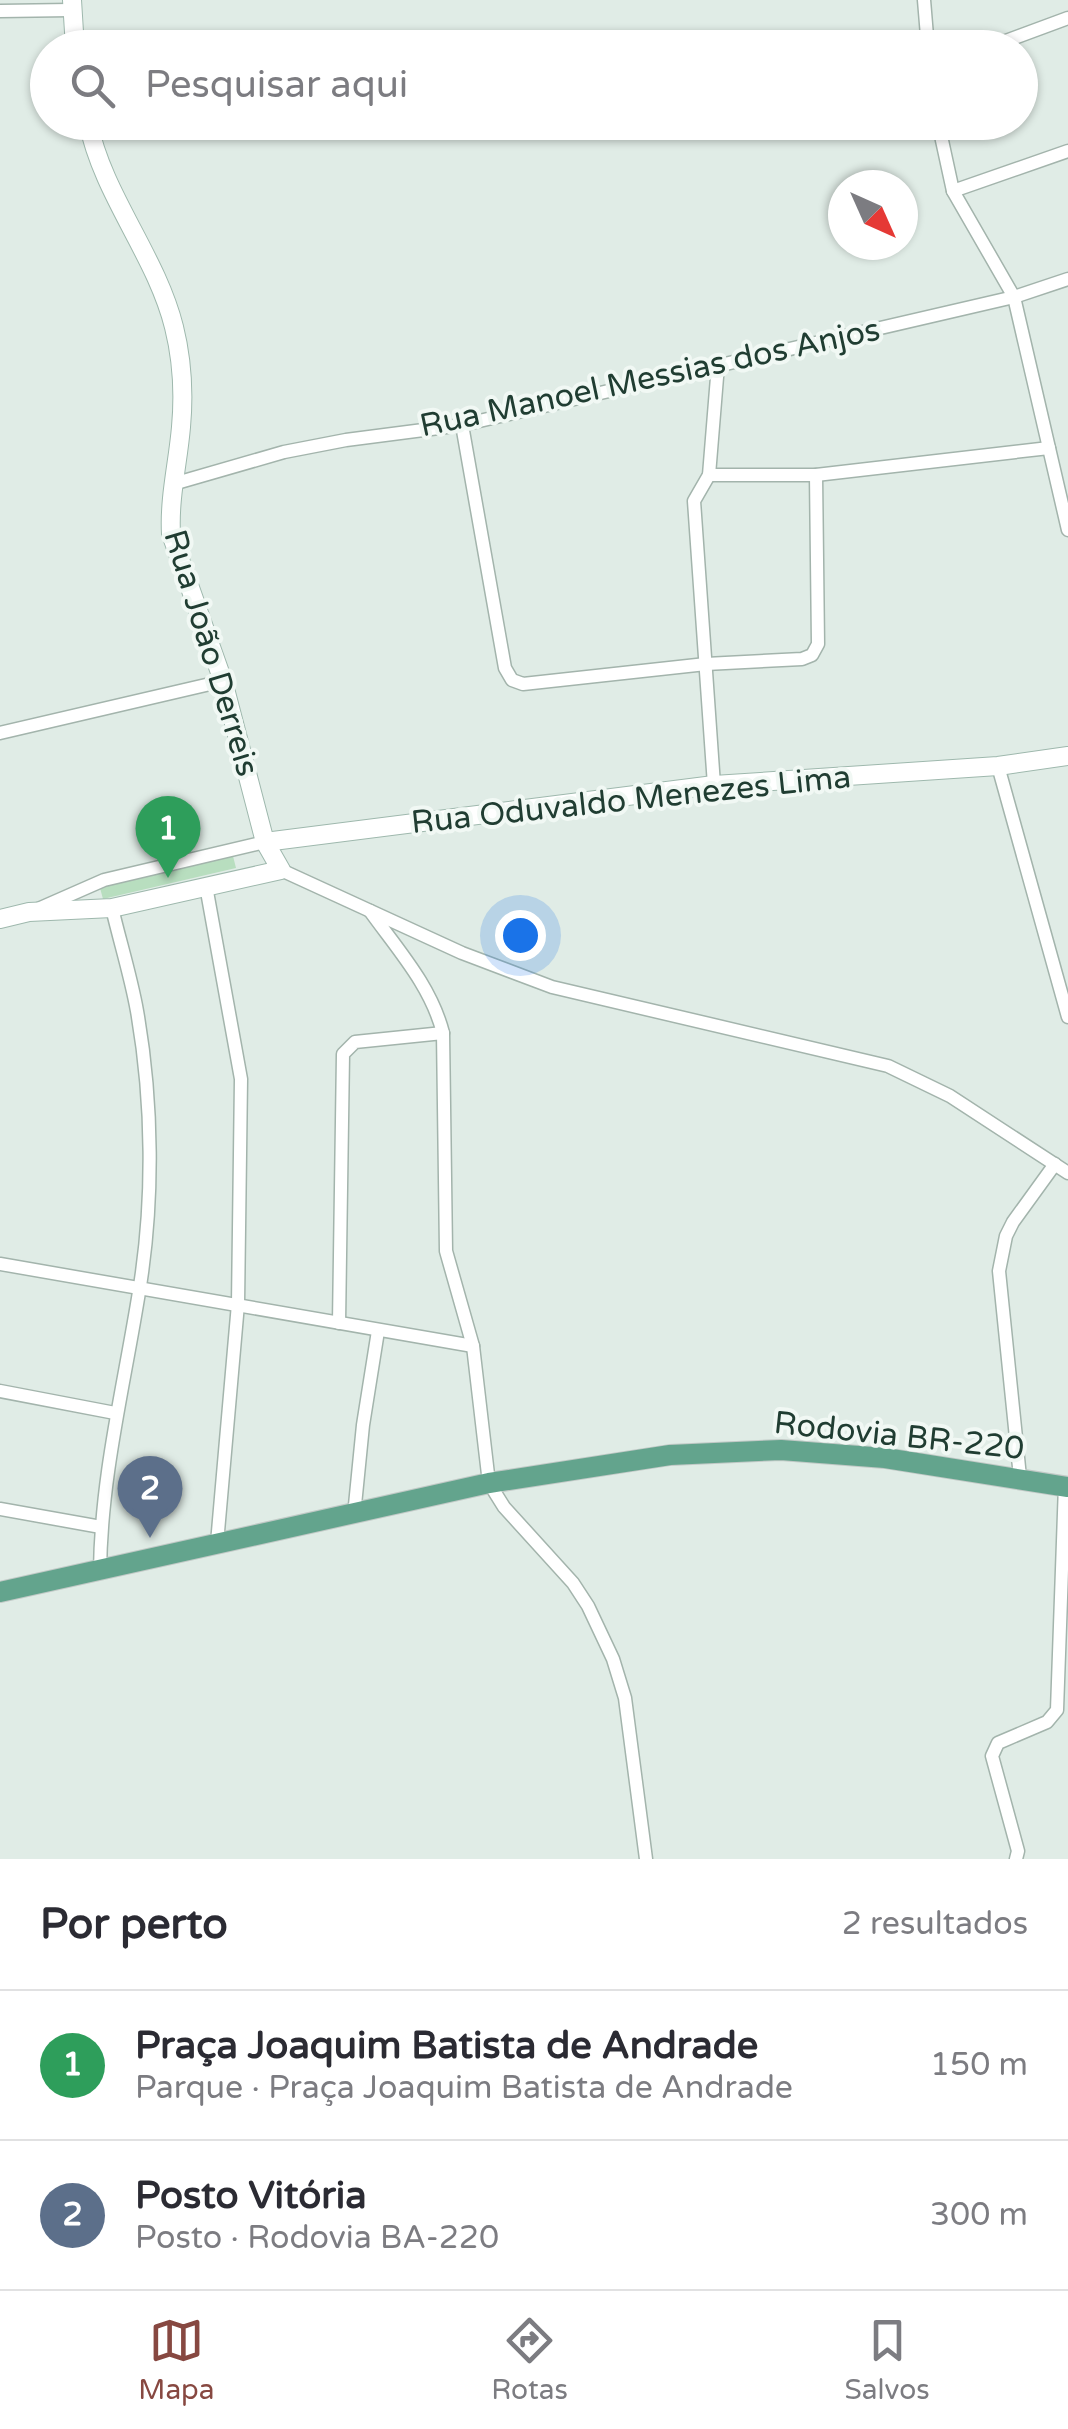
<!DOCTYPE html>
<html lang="pt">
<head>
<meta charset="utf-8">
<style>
	:root { --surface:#fff; --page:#f7f7f7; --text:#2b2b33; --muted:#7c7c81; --line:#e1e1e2; --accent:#874841 }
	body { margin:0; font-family:"Varela Round",sans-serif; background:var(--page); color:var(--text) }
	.compass { position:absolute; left:828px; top:170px; width:90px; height:90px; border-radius:50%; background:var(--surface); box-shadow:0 2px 8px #0004; rotate:135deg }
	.you { position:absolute; left:520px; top:935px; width:35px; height:35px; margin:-25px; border:8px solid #fff; border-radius:50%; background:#1a73e8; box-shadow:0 0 0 15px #1a73e833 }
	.badge { display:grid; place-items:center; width:65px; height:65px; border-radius:50%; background:var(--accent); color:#fff; font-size:32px; font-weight:700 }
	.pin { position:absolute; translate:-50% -82px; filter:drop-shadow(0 2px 5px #0008) }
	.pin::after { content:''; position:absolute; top:52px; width:35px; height:30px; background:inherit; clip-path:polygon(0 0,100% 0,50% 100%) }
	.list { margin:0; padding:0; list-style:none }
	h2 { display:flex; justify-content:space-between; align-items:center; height:130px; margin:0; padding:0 40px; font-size:42px }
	h2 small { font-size:32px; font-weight:400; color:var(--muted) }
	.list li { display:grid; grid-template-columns:65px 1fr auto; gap:30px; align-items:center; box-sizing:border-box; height:150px; padding:0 40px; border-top:2px solid var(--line) }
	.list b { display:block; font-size:38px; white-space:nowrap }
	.list p { margin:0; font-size:32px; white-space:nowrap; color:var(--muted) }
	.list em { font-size:32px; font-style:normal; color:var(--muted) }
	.icon { flex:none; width:55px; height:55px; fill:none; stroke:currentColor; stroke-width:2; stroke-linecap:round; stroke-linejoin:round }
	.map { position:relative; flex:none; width:1068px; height:1859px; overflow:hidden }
	.search { position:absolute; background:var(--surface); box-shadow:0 2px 8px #0004; left:30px; right:30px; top:30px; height:110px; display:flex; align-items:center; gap:25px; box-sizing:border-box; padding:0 35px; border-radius:55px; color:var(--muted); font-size:38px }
	.sheet { height:430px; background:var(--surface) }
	nav { display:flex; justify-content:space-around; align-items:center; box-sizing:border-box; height:140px; border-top:2px solid var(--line); background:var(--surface); font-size:28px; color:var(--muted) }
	nav a { display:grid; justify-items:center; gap:5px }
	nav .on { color:var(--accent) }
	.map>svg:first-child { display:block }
</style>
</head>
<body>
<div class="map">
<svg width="1068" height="1859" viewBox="0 0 1068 1859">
	<rect width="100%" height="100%" fill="#e0ece6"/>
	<path fill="#b8debf" d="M233,856L236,868L103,899L100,888Z"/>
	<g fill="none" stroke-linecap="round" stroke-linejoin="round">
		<defs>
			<g id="street">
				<path d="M924,0L928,48"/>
				<path d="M0,11L71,10"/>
				<path d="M987,48L1068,18"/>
				<path d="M938,122L953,191L1014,297L1068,530"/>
				<path d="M953,191L1068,151"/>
				<path d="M462,425L505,668L512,680L523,684L706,664L802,659L812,655L818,644L816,475"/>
				<path d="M709,475H816L1049,448"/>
				<path d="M173,484L284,452L346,440L462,425L1014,297L1068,279"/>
				<path d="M0,733L223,681"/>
				<path d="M998,766L1068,1017"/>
				<path d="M714,785L694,501L709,475L718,365"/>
				<path d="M281,870L462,953L552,987L888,1066L950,1096L1068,1173"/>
				<path d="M206,886L241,1079L238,1304L217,1543"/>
				<path d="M38,909L104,880L265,842"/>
				<path d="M370,911C398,950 431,986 443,1033L446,1251L473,1346L489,1483L504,1507L573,1583L588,1606L613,1659L625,1698L646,1859"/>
				<path d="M0,1264L473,1346"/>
				<path d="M339,1323L343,1054L355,1042L443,1033"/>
				<path d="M0,1391L115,1413"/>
				<path d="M1020,1477L999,1271L1006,1236L1013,1222L1055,1164"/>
				<path d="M0,1509L101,1527"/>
				<path d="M354,1515L363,1425L378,1331"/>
				<path d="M100,1571C101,1476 124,1386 139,1292C154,1202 153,1102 137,1011C131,977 120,942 112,908"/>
				<path d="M1016,1859L1018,1851L992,1756L998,1743L1047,1722L1057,1710L1065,1485"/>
			</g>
			<g id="secondary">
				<path d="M72,0L75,48"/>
				<path d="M265,842L714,785L998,766L1068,756"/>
				<path d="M0,919L29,912L112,908L281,870L265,842L223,681L171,534C169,497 178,463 181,427C184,394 182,359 174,327C156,255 103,196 88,122"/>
			</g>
			<path id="primary" d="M0,1592L489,1483L670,1455L781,1450L885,1458L1068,1487"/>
		</defs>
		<use href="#street" stroke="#a3b4ac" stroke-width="15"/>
		<use href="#secondary" stroke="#9eb8ad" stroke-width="20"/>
		<use href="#primary" stroke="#c1c9c6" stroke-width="22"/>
		<use href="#street" stroke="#fff" stroke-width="12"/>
		<use href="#secondary" stroke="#fff" stroke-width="18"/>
		<use href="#primary" stroke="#63a48d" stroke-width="20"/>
	</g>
	<g text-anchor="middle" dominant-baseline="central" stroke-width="8" stroke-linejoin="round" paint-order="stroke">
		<g font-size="32" fill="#203d32" stroke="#f1f8f4">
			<text transform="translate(650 378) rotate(-12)">Rua Manoel Messias dos Anjos</text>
			<text transform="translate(211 653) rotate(73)">Rua João Derreis</text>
			<text transform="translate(631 800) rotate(-6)">Rua Oduvaldo Menezes Lima</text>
			<text transform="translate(899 1436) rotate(6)">Rodovia BR-220</text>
		</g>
	</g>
</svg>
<svg class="compass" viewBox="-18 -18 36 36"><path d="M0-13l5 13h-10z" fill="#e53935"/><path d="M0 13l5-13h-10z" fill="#7c7c81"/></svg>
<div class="you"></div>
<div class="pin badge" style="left:168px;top:878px;background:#2e9e5b">1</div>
<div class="pin badge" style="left:150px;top:1538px;background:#5c6f8a">2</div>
<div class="search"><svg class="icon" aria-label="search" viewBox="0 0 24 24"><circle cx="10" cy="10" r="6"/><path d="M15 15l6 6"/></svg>Pesquisar aqui</div>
</div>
<section class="sheet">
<h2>Por perto<small>2 resultados</small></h2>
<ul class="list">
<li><span class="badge" style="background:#2e9e5b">1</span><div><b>Praça Joaquim Batista de Andrade</b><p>Parque · Praça Joaquim Batista de Andrade</p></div><em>150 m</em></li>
<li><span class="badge" style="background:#5c6f8a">2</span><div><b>Posto Vitória</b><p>Posto · Rodovia BA-220</p></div><em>300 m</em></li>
</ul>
</section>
<nav>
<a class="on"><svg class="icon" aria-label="map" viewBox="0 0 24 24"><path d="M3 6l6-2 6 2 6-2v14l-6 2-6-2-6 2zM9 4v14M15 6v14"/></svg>Mapa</a>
<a><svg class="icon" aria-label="directions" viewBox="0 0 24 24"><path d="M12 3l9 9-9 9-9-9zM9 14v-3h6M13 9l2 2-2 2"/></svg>Rotas</a>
<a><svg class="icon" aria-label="saved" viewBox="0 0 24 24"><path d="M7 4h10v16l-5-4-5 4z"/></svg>Salvos</a>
</nav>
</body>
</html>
